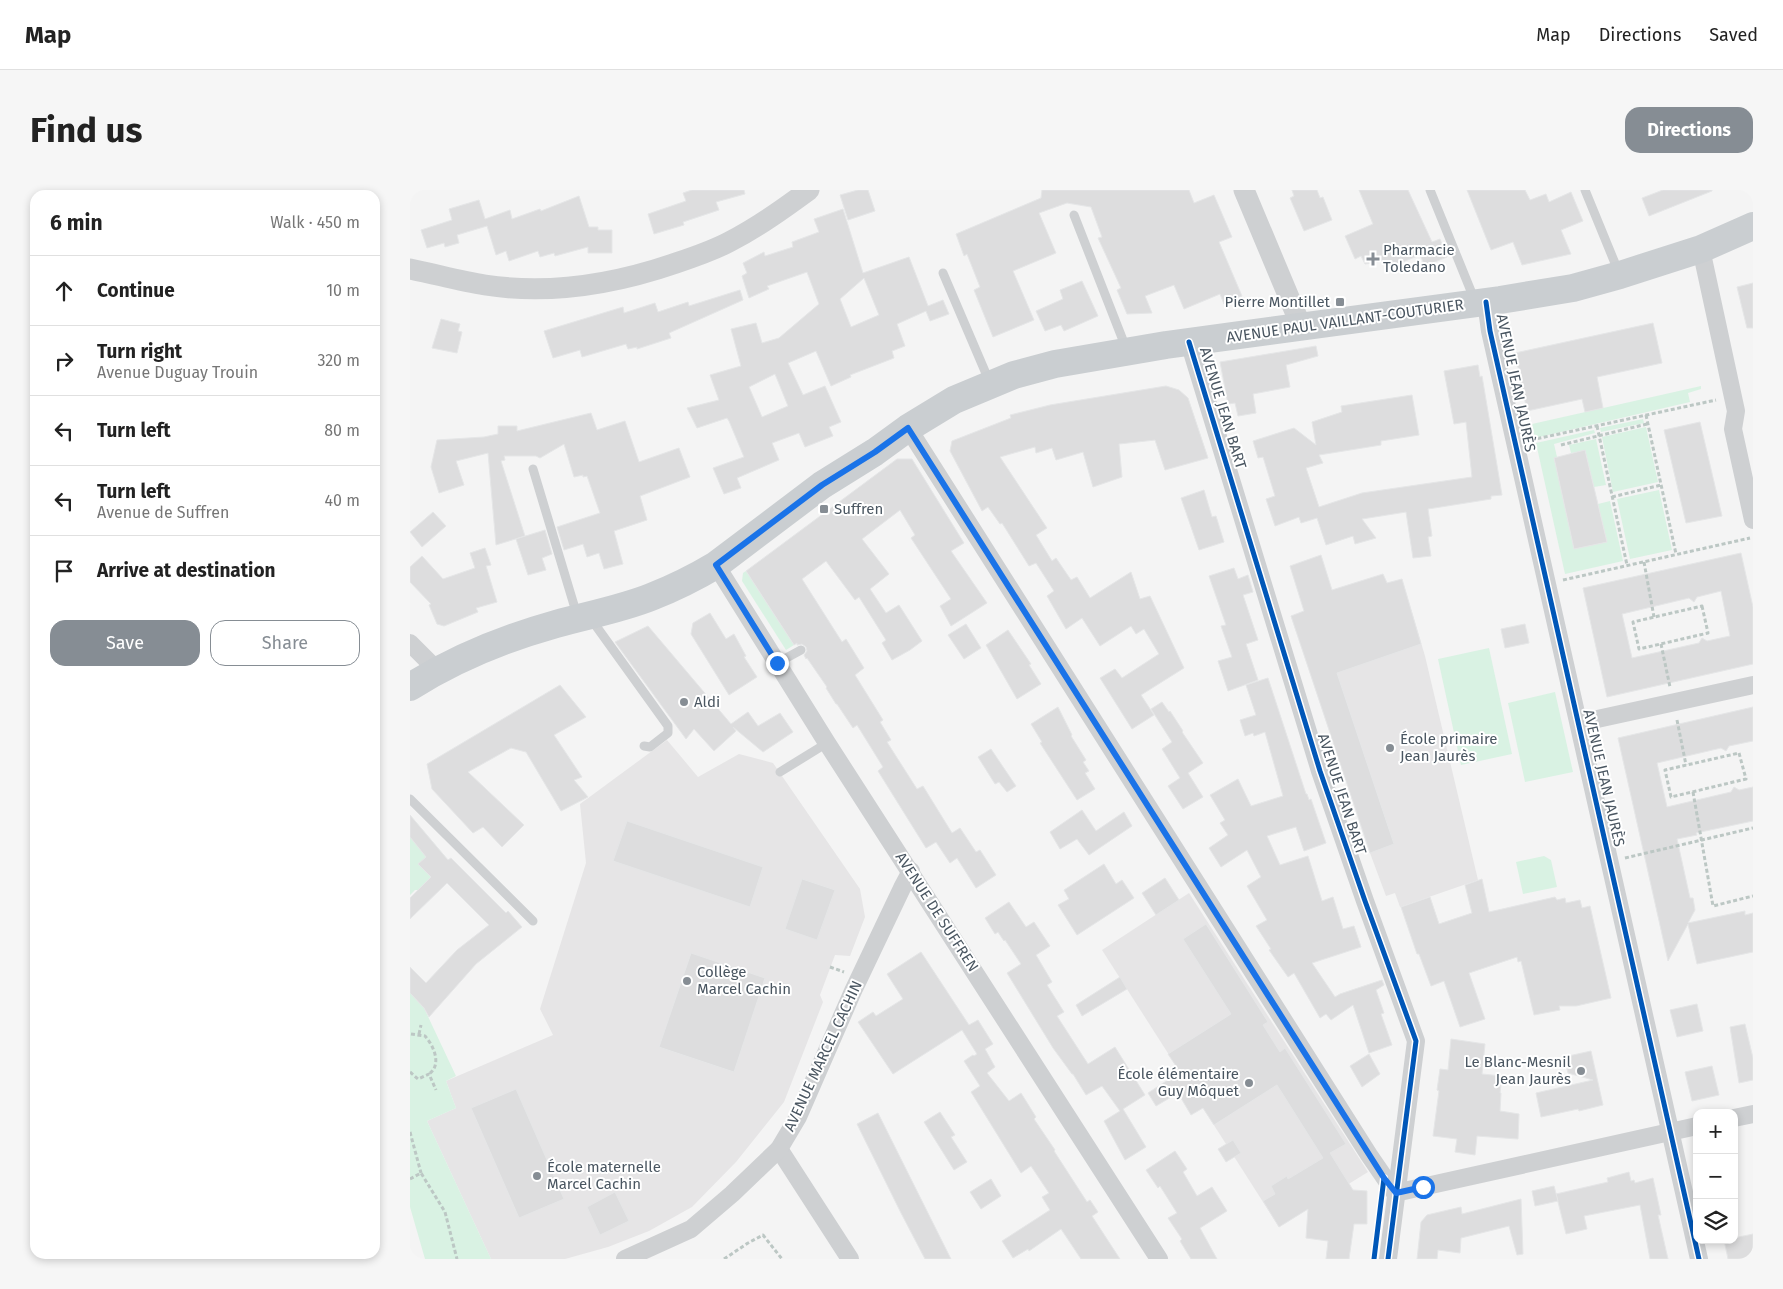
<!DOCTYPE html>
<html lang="en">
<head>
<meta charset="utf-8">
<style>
	:root { --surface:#fff; --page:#f6f6f6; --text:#222; --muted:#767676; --line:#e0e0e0; --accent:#868d94 }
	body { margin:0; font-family:"Fira Sans",sans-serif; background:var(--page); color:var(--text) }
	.controls { position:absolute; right:15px; bottom:15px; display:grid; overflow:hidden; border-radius:10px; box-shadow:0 2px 8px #0003 }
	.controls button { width:45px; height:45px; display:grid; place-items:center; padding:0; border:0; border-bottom:1px solid var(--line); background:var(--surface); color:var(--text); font:25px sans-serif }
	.stop { position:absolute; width:15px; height:15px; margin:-11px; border:4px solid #1a73e8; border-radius:50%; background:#fff }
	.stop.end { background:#1a73e8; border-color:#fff; box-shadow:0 1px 5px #0008 }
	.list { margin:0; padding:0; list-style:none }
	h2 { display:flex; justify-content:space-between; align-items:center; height:65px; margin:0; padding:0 20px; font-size:21px }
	h2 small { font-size:16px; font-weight:400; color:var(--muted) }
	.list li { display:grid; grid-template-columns:32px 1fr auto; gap:15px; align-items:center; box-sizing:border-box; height:70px; padding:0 20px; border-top:1px solid var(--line) }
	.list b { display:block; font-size:19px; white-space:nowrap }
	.list p { margin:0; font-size:16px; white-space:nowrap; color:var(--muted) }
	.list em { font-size:16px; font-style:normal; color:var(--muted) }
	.actions { display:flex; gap:10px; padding:15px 20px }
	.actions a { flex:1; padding:11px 0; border:1px solid var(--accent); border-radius:15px; text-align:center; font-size:18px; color:var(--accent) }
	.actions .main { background:var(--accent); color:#fff }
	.icon { flex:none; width:28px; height:28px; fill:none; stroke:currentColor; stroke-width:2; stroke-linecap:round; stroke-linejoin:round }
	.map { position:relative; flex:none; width:1343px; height:1069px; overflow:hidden; border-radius:15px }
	header { display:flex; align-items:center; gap:30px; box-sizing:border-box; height:70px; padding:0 25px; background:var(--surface); border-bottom:1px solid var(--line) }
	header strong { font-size:24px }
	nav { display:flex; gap:28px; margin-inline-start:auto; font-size:18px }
	.intro { display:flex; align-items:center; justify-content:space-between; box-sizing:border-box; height:120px; padding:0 30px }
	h1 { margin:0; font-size:35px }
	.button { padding:12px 22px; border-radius:15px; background:var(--accent); color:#fff; font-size:18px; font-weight:700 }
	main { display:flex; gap:30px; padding:0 30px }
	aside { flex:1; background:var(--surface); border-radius:15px; box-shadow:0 2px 8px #0003 }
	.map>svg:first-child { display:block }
</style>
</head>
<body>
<header>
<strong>Map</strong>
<nav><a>Map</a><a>Directions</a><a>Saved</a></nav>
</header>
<div class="intro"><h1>Find us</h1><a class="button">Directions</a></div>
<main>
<aside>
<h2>6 min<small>Walk · 450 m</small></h2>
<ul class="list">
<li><svg class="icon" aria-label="ahead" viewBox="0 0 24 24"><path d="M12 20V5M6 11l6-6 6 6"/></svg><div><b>Continue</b></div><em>10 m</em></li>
<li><svg class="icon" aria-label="right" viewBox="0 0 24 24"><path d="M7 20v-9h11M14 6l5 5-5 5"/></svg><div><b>Turn right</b><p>Avenue Duguay Trouin</p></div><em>320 m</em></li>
<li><svg class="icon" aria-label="left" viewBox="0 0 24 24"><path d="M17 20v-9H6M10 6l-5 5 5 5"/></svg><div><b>Turn left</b></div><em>80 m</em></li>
<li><svg class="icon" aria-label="left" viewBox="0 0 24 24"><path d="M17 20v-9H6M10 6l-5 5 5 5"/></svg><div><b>Turn left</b><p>Avenue de Suffren</p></div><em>40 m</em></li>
<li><svg class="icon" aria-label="arrive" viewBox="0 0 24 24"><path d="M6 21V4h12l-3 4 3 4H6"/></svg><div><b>Arrive at destination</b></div></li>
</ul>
<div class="actions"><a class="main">Save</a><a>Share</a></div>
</aside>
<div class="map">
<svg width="1343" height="1069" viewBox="0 0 1343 1069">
	<rect width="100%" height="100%" fill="#f4f4f4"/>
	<g fill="#e6e5e6">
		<path d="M992,389L1015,466L1068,690L990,717L985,703L976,706L960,663L881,426Z"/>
		<path d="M257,550L288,587L329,564L363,573L450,699L455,727L440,766L425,765L410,805L413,812L374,912L326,972L282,1017L239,1041L198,1057L155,1069H81L17,931L46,918L36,891L143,845L130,819L176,673L170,614Z"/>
		<path d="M779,703L958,982L869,1037L692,760Z"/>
	</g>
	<g fill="#d9f2e3">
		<path d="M1291,196V199L1278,203L1280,212L1125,248L1122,234Z"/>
		<path d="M1233,229L1234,233L1191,242L1190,238Z"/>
		<path d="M1236,237L1248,292L1203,302L1192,247Z"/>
		<path d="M1184,240L1185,243L1144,254L1147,267L1144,268L1164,359L1197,352L1188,314L1200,311L1213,371L1155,384L1126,253Z"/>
		<path d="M1186,249L1196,295L1184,297L1175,261L1161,263L1159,255Z"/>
		<path d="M1249,300L1262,360L1220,369L1207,309Z"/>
		<path d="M336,381L384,455L376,460L332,391L333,383Z"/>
		<path d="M1079,458L1102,564L1051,575L1028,469Z"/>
		<path d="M1145,502L1163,582L1115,592L1098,513Z"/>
		<path d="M0,625L38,670L8,700H5L0,705Z"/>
		<path d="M1134,666L1141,670L1147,697L1113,704L1106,672Z"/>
		<path d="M0,803L14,818L46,886L36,891L46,918L17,931L81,1069H15L0,1017Z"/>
	</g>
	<g fill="#ddddde" stroke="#e5e6e7" fill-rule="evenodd">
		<path d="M282,0H334L335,4L306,12L309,20L273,32L274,35L244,44L238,24L276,11L273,3Z"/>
		<path d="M448,0H458L465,21L438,30L430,5Z"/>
		<path d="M632,0H779L784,13L804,5L822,47L809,52L832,106L814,114L810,104L774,119L764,95L735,106L742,123L717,124L707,100L711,98L688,48L692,47L681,17L657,13L629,23L646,63L603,81L624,130L583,147L564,100L570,97L557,64L554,66L546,44L631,8Z"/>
		<path d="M882,0H907L910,8L913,7L922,30L894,41L880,8L884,6Z"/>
		<path d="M949,0H998L1022,52L1030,49L1037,67L1015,76L1010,65L980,77L977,71L955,74L951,66L945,69L935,46L963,34Z"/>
		<path d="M1057,0H1115L1120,10L1136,4L1139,12L1161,2L1173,31L1151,40L1161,64L1112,75L1103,52L1081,60Z"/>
		<path d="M1253,0H1302V1L1239,26L1232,8Z"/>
		<path d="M169,6L179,37H188V40H202V63H178V57L145,66L144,63L130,67L128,61L99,71L96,61L86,65L77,36L47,45L49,53L35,57L34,53L17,58L11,40L42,30L39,19L69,10L75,29L100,20L102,29L130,19L131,21Z"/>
		<path d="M433,19L453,83L499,67L518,116L533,110L539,124L520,131L516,121L487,134L495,156L482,161L484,168L440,185L441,187L421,196L406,161L378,173L393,205L415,196L431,232L419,237L423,246L395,257L389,243L362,253L369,270L327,288L331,298L314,304L303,278L334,267L319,231L317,228L287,238L277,218L309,210L300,185L331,176L321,139L346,133L352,153L369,148L409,114L397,82L357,96L359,99L339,108L332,86L337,83L333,73L354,62L355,66L383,57L382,52L409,42L404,29ZM454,88L469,125L441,137L430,109ZM365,184L378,216L352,227L339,197Z"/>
		<path d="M672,91L688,126L654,141L651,135L635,141L626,121L653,109L650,100Z"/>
		<path d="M1343,93V138H1337L1327,97Z"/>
		<path d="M330,100L333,110L259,143L261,148L227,159V157L218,159L216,154L172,167L170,160L143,168L134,141L213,117L214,123L245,113L248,122L278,112L279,116Z"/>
		<path d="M31,129L50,134L48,141L52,142L47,163L22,158Z"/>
		<path d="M1243,133L1252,173L1187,187L1193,218L1175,222L1172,209L1117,221L1105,163Z"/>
		<path d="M906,156L908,166L876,175L880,197L843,204L846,223L828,226L825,213L818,214L810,172Z"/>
		<path d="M1068,175L1070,187L1072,186L1092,305L1081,306V309L1018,319L1022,346L1018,347L1021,366L1003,368L996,322L952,329L966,348L945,354L943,346L916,355L907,328L891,333L889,327L865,336L856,309L865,306L853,267L848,268L843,251L884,238L906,255L902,232L932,222L931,216L1002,205L1009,245L971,251V255L909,265L913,273L896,278L909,317L952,303L1062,287L1056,232L1044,234L1034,181Z"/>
		<path d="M756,196L769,200L778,208L798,268L755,280L745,250L709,254L712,287L683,297L673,262L646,270L642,258L626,263L625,257L590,267L637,338L626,345L642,371L646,368L661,390L667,387L680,408L721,382L730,409L740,406L774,478L731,505L744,525L722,539L690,488L705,479L712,488L749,464L734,439L726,444L721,436L690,456L672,428L656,439L637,406L644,401L626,373L619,376L592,333L590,334L578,317L572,321L540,261L542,251L601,228L600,225L640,215Z"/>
		<path d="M181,223L187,240L215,231L229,272L269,258L280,287L230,306L237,330L204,341L213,374L194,379L189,363L177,367L173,354L154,360L147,337L190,323L177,286L173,287V285L164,287L154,254L130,268L126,266H94L95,270L91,271L115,346L86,355L78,263L46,271L54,295L29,303L21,277L27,250L74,247L88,244V236H107V241Z"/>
		<path d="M1290,232L1312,326L1276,333L1254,240Z"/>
		<path d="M1175,260L1197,352L1164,359L1144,268Z"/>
		<path d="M487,269H502L554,353L541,361L577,413L541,436L530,416L541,409L501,348L505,345L490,320L452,349L479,384L460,399L476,423L489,415L512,451L500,460L482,470L472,453L476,450L449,407L445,410L416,371L392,389L432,452L436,449L454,478L445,485L473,530L470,532L481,550L477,552L507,599L513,596L542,643L550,638L566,662L570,660L586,685L566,698L547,668L540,673L526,652L516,658L468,581L473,577L447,535L443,538L427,514H426L416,498L417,497L397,468L396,469L394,465L397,461L396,457L392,454L387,455V453L384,455L336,381Z"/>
		<path d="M794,300L802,327L806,326L814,352L789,360L771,308Z"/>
		<path d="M23,322L36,336L12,357L0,342Z"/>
		<path d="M135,340L142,364L132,368L136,380L118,385L106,349Z"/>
		<path d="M75,358L81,375L76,376L87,412L66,418L68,422L34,436L27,434L19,415L21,414L0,392V377L12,366L33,389L65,378L60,363Z"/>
		<path d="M1331,363L1343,417V474L1197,507L1173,398ZM1311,401L1320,446L1297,451L1292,448L1289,453L1222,468L1212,424L1279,408L1284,412L1287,407Z"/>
		<path d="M911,365L922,400L973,384L977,393L992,389L1011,454L927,483L984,654L960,663L881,426L894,421L880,376Z"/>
		<path d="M824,378L828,389L838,385L843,402L833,405L848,450L836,454L848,490L818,501L808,471L822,467L811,436L816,435L799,386Z"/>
		<path d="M300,423L316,449L324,444L336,466L334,467L347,487L319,505L281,444L283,433Z"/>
		<path d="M556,434L571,458L554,469L538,445Z"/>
		<path d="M1115,434L1119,453L1095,458L1091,439Z"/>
		<path d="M238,436L321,534L338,522L348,536L370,523L383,542L353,562L323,537L326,541L304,561L284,539L276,549L205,452Z"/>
		<path d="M598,440L621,474L619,475L631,494L607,509L576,455Z"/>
		<path d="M858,488L896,604H897L899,610L901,609L916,653L894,661L886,637L857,646L870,675L898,666L912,711L923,707L933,739L944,736L951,757L902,773L925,807L930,804L972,790L974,795L966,800L974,823L971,824L982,855L959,863L943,815L921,830L916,824L910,828L884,783L878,787L859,760L861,759L846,736L857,730L837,696L851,687L837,660L811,677L799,658L818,645L810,633L815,630L800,605L828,589L841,616L873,606L855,542L844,546L843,543L835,546L830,530L846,525L836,495Z"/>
		<path d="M150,495L176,527L144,545L172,587L164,590L178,607L151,621L116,562L101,558L58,582L114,635L92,657L73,637L63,643L22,599L17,574Z"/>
		<path d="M752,512L759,522L760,521L773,541L772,542L793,573L778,583L793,607L773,619L758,596L770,588L752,559L762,552L741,519Z"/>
		<path d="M648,517L662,545L661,546L676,570L673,572L679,581L675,583L685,599L667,610L630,553L632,552L621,534Z"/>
		<path d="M1343,517V551L1319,556L1316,561L1311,558L1247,573L1257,617L1321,602L1324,597L1329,600L1343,597V631L1286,643L1287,645L1267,649L1280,708H1283L1285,720L1278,733L1335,721V725L1343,723V762L1287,774L1278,734L1258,771L1208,548Z"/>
		<path d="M581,559L606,596L597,602L589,592L585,594L568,567Z"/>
		<path d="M672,620L686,641L714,622L722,636L679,665L667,649L650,659L640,642Z"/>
		<path d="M0,625L38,670L41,668L96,723L98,721L112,737L66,774L19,827L14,818L0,803V777L16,793L47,760L79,735L37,693L0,729V708L21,687L8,674L16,667L0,647Z"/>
		<path d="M217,631L353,677L340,717L203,671Z"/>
		<path d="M694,674L706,694L712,690L724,708L667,745L648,715L659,709L654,700Z"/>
		<path d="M755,688L769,710L746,725L732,703Z"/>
		<path d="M392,689L425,700L407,750L375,739Z"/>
		<path d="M1072,689L1079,722L1145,707L1147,710L1155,708L1156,713L1170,710L1172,718L1180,716L1201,808L1166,816H1149L1150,820L1124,825L1111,771L1108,772L1107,767L1059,783L1075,829L1050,837L1034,791L1021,796L1009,764H1007L991,717L1020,707L1029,734L1062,723L1055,695Z"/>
		<path d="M599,712L616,737L624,732L640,756L626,765L642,792L637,795L654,822L647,826L678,874L705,857L735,905L713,919L736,957L715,970L694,931L710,921L692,896L676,905L663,884H662L643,858L597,783L611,774L595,750L594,751L588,742L585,744L575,728Z"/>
		<path d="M796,734L858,832L853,835L870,862L875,858L936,954L920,963L943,1000L957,1001V1034H944L939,1069H916L918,1051L896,1048L898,1019L869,1037L853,1011L865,1004L861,996L877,986L878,989L913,968L867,895L804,935L793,918L781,925L768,903L746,916L738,903L770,882L758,864L821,824L773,749Z"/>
		<path d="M511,762L559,835L568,830L583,854L575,859L585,877L577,883L599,911L611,903L626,927L624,929L645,960L644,961L677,1012L680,1010L688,1022L682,1026L710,1069H671L651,1039L619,1061L618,1059L603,1068L592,1051L640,1020L632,1007L639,1003L621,976L611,983L561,902L570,896L554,871L563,865L564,866L567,864L552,840L483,884L448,832L463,822L466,826L493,809L477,784Z"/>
		<path d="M281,763L355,788L324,882L249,857Z"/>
		<path d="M710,787L717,799L672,826L666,815Z"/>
		<path d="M1287,814L1293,841L1267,847L1260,820Z"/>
		<path d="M1335,834L1343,868V890L1329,893L1320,837Z"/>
		<path d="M1041,849L1075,854L1072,884L1092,886L1090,903H1091L1090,921L1109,924L1108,949L1067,946L1065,965L1045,962L1047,949L1023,946L1029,901L1027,900L1030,879L1038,880Z"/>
		<path d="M1181,861L1193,915L1169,921L1168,919L1131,927L1126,903L1183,890L1158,883L1154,867Z"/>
		<path d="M959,864L970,884L952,897L940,876Z"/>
		<path d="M1302,876L1309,905L1282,911L1275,882Z"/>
		<path d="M106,899L154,1009L109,1028L61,918Z"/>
		<path d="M530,922L545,945L541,947L557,972L544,980L514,932Z"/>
		<path d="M468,923L541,1069H515L491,1023L447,934Z"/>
		<path d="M823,950L831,963L816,972L808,959Z"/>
		<path d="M765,961L777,979L773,982L787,1006L802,997L817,1021L790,1038L807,1069H781L770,1051L772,1049L758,1028L767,1023L750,996L748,998L736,980Z"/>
		<path d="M1219,982L1221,991L1224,990L1225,993L1243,988L1251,1025H1248L1258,1069H1240L1230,1015L1174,1026L1177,1039L1156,1044L1146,1004L1198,992L1197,988Z"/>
		<path d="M581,989L591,1006L571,1019L560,1002Z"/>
		<path d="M1144,996L1148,1011L1125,1016L1122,1001Z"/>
		<path d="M205,1002L219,1031L190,1045L177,1017Z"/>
		<path d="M1111,1009L1113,1064L1107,1065L1099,1036L1051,1048L1050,1063L1028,1060L1027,1069H1007L1011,1032L1017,1025L1051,1017L1052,1024Z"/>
		<path d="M1343,1044V1069H1318L1314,1050H1324V1048Z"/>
	</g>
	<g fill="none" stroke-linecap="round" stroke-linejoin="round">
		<g stroke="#bcc7c4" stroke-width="3" stroke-dasharray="4 2.5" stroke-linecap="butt">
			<path d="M1236,225L1266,364"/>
			<path d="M1187,236L1217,375"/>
			<path d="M1121,250L1306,210"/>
			<path d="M1151,255L1237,234"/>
			<path d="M1202,307L1251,295"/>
			<path d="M1234,372L1244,427"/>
			<path d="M1153,390L1340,348"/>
			<path d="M1292,416L1298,443L1229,459L1223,432Z"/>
			<path d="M1251,454L1260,497"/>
			<path d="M1267,530L1276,575"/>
			<path d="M1329,563L1336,589L1261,607L1255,580Z"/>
			<path d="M1283,602L1303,716L1343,706"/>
			<path d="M1215,668L1343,638"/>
			<path d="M420,777L434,782"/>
			<path d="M1,844L15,846C24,856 32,875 19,884"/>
			<path d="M9,844L11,835"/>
			<path d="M0,882L8,889L19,884L26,900"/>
			<path d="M0,942L11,983"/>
			<path d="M0,989L11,983L35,1022L47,1069"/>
			<path d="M314,1069L338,1053L353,1045L372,1069"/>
		</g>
		<g stroke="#ced0d2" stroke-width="9">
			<path d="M1020,0L1065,111"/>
			<path d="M1175,0L1209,83"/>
			<path d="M664,25L716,158"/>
			<path d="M533,83L580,193"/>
			<path d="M123,279L167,425"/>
			<path d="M181,429L258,536V543L240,557L234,556"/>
			<path d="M367,473L391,460"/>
			<path d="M370,582L417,553"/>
			<path d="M0,609L123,731"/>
		</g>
		<g stroke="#ced0d2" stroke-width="18">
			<path d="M1291,59L1326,221L1323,239L1343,330"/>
			<path d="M1076,112L1080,141L1289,1069"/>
			<path d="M779,152L910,581L955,711L1006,851L978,1069"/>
			<path d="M498,238L959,965L985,1003"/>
			<path d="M306,375L417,553L749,1069"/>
			<path d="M0,453L27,480"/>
			<path d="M1169,533L1343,495"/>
			<path d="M1324,928L1343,924"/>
			<path d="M369,959L440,1069"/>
			<path d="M985,1003L1287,936"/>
			<path d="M215,1069L281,1039L322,1004L369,959L388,927L443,801L492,698L501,681"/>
		</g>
		<g stroke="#ced0d2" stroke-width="21">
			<path d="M834,0L891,136"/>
			<path d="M0,79C25,84 50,91 75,95C139,105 205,94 266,73C284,67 302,61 319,52C348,37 373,19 399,0"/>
		</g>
		<path stroke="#caced1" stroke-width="28" d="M0,497C44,469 96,448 146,434C178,425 211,419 241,407C264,398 286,387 306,375L412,295L465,262L498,238L544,210L604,185L645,174L756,155L1090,110L1163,98L1210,85L1291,59L1343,36"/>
		<defs>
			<g id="cycleway">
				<path d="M1076,112L1080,141L1289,1069"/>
				<path d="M779,152L910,581L955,711L1006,851L978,1069"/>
				<path d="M964,1069L974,988"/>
			</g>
		</defs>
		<use href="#cycleway" stroke="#fff" stroke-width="8"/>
		<use href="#cycleway" stroke="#0057b8" stroke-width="5"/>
	</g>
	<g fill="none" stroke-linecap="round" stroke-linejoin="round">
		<path stroke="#1a73e8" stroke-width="6" d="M367,473L306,375L412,295L465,262L498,238L974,988L986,1003L1013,997"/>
	</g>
	<g fill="#868d94" stroke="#fff" stroke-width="2">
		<path d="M960.5 61.5h5v5h5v5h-5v5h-5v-5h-5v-5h5z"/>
		<rect x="925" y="107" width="10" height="10" rx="2.5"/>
		<rect x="409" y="314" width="10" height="10" rx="2.5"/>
		<circle cx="274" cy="512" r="5"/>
		<circle cx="980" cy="558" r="5"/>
		<circle cx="277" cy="791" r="5"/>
		<circle cx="1171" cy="881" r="5"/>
		<circle cx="839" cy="893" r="5"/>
		<circle cx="127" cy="986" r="5"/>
	</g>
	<g text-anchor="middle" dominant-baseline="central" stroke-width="4" stroke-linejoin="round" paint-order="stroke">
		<g font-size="15" fill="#4a5661" stroke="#fff" text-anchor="start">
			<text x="973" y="60">Pharmacie<tspan x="973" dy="17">Toledano</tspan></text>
			<text x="920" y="112" text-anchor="end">Pierre Montillet</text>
			<text x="424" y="319">Suffren</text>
			<text x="284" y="512">Aldi</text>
			<text x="990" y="549">École primaire<tspan x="990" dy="17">Jean Jaurès</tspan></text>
			<text x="287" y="782">Collège<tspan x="287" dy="17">Marcel Cachin</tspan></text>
			<text x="1161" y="872" text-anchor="end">Le Blanc-Mesnil<tspan x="1161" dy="17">Jean Jaurès</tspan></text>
			<text x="829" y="884" text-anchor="end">École élémentaire<tspan x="829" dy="17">Guy Môquet</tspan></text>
			<text x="137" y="977">École maternelle<tspan x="137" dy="17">Marcel Cachin</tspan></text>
		</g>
		<g font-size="15" fill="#4a5661" stroke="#fff">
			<text transform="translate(935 131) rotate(-8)">AVENUE PAUL VAILLANT-COUTURIER</text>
			<text transform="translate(1106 193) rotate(78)">AVENUE JEAN JAURÈS</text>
			<text transform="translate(813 218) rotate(73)">AVENUE JEAN BART</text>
			<text transform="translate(1194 588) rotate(77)">AVENUE JEAN JAURÈS</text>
			<text transform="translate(932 604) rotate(72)">AVENUE JEAN BART</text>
			<text transform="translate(527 722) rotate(57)">AVENUE DE SUFFREN</text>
			<text transform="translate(413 866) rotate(-65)">AVENUE MARCEL CACHIN</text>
		</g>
	</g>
</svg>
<div class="controls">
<button>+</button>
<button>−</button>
<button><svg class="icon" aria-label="layers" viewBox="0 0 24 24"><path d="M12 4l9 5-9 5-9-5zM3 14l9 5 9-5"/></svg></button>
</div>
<div class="stop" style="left:1013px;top:997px"></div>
<div class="stop end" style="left:367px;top:473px"></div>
</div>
</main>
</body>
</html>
